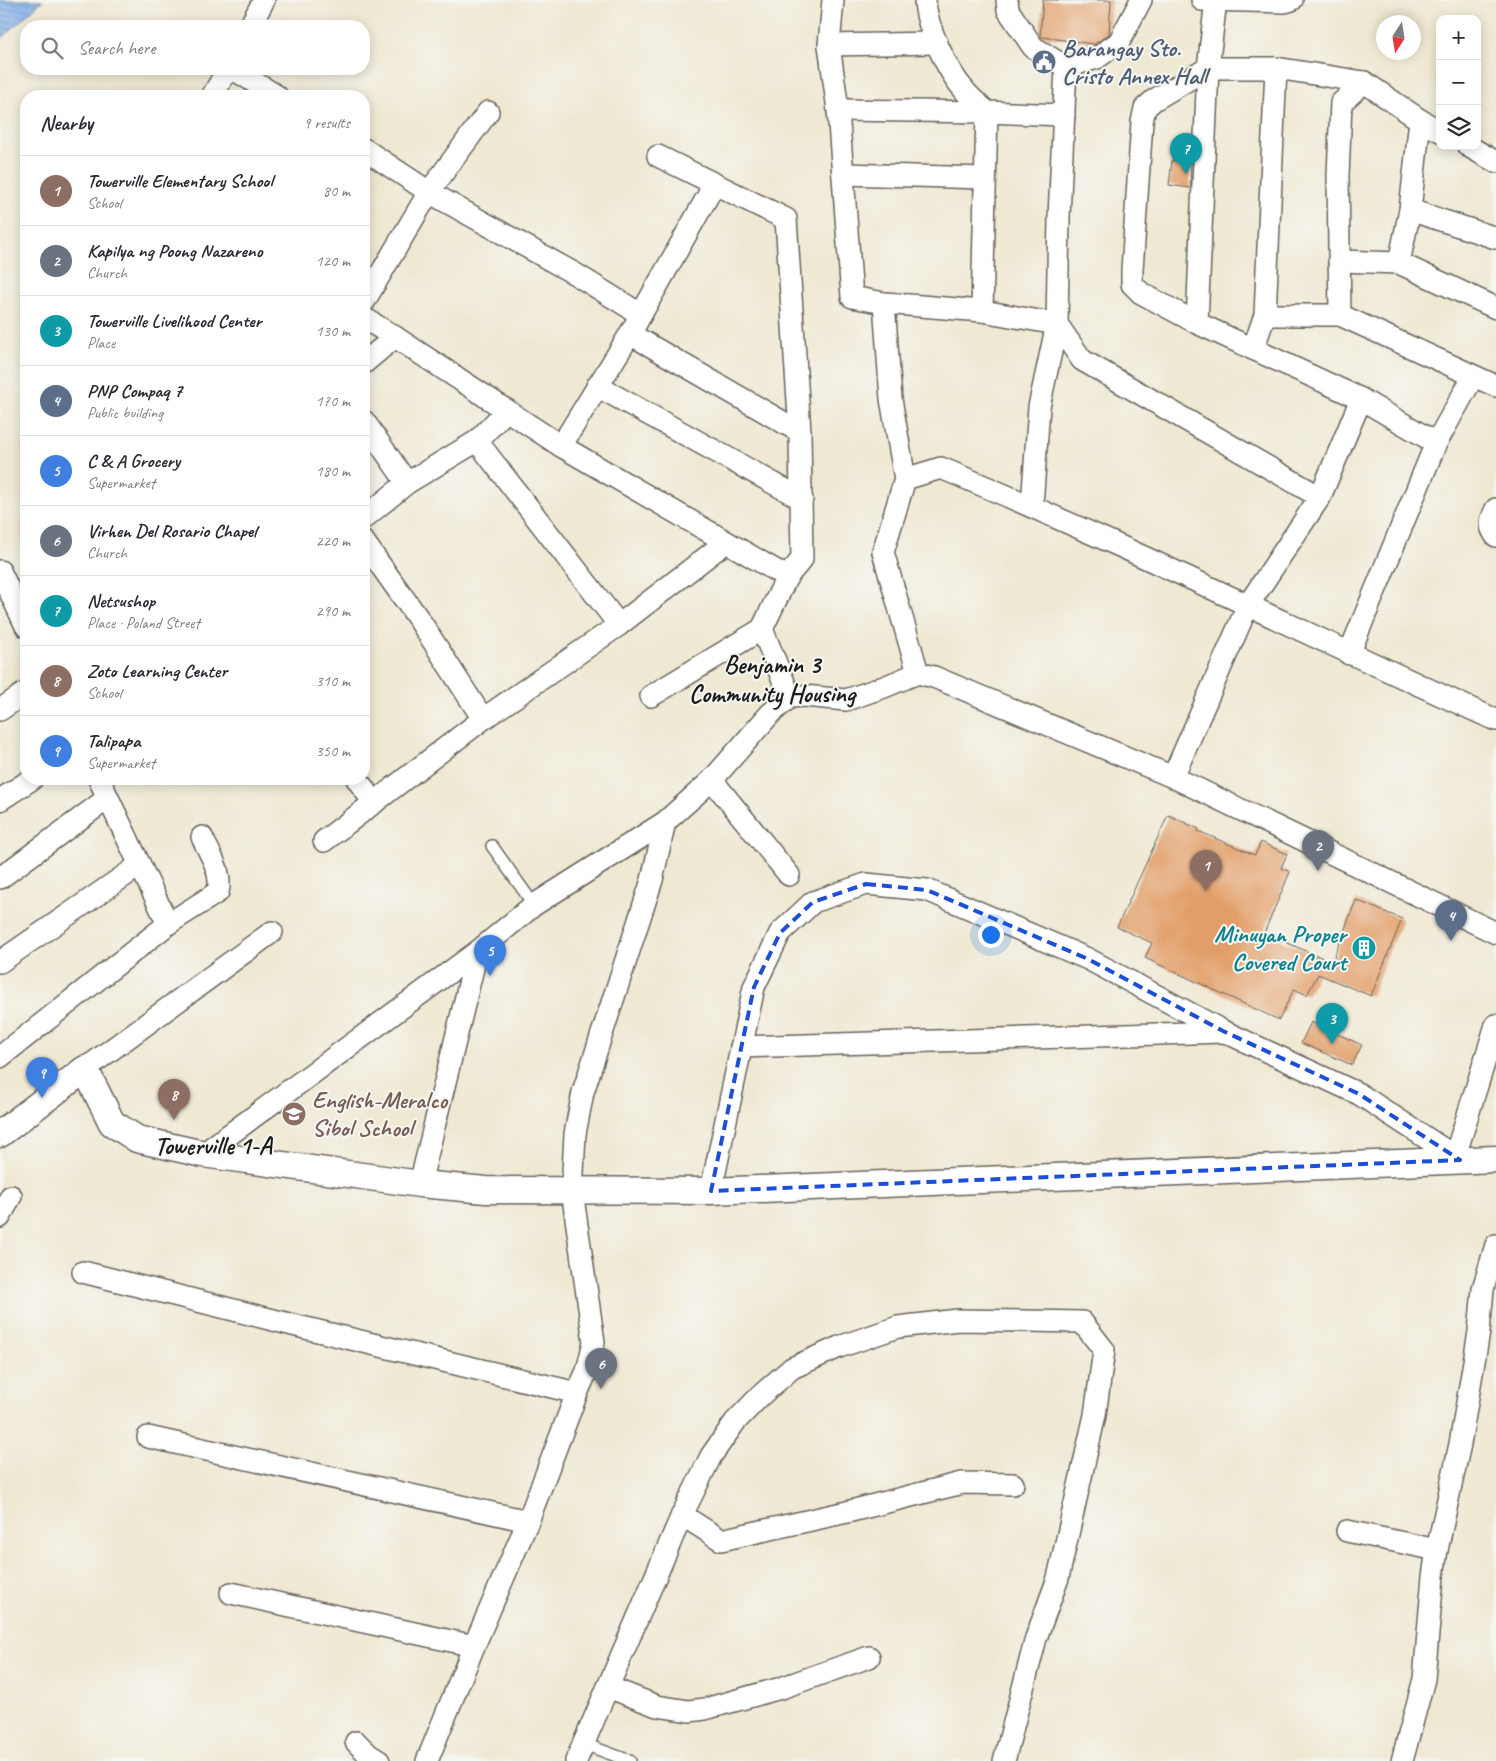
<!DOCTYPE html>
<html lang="en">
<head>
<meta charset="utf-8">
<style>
	:root { --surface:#fff; --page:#f7f7f7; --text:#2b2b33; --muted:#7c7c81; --line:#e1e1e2; --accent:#0f766e }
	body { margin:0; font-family:Caveat,sans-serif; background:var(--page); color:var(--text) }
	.controls { position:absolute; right:15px; top:15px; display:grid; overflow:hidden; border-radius:10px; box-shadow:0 2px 12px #0003 }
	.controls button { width:45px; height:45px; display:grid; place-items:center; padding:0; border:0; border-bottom:1px solid var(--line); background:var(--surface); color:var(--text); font:25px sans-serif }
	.compass { position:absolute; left:1376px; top:15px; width:45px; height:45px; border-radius:50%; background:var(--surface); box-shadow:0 2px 12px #0003; rotate:192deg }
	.you { position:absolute; left:990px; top:934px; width:18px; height:18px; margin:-12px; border:4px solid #fff; border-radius:50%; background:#1a73e8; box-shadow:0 0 0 8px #1a73e833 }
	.badge { display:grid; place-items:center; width:32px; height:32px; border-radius:50%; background:var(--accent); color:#fff; font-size:16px; font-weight:700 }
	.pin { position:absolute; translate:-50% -41px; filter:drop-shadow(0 1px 2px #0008) }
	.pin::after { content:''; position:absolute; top:26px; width:18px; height:15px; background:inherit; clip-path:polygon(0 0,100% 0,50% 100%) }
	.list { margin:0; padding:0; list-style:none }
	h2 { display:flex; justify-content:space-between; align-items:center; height:65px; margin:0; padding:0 20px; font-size:21px }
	h2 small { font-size:16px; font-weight:400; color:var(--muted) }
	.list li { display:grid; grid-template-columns:32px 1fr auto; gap:15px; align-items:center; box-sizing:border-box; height:70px; padding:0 20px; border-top:1px solid var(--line) }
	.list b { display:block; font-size:19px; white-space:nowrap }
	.list p { margin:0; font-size:16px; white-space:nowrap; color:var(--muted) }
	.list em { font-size:16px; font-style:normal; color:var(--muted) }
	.icon { flex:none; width:28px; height:28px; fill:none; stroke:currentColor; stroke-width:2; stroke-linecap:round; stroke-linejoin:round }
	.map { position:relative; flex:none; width:1496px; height:1761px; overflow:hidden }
	.search { position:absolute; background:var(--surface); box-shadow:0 2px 12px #0003; left:20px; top:20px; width:350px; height:55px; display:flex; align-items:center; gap:12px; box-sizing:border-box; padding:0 18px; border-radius:20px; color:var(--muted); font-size:19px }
	.panel { position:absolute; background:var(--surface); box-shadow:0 2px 12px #0003; left:20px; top:90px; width:350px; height:695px; border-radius:20px }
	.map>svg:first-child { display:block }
</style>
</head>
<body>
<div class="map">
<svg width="1496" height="1761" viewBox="0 0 1496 1761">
	<defs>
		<pattern id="water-rules" width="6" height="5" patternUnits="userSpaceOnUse" patternTransform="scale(1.25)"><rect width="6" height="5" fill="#7bace6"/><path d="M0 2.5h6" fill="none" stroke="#648bba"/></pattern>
	</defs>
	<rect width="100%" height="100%" fill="#f6f6f2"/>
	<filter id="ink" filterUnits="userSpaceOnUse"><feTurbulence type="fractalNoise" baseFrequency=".02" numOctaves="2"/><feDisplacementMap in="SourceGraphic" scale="10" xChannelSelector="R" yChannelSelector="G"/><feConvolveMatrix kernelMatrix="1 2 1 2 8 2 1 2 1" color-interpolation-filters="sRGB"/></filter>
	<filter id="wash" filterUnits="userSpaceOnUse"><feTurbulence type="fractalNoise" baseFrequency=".0096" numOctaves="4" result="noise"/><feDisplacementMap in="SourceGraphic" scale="20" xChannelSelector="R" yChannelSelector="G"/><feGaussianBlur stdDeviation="1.12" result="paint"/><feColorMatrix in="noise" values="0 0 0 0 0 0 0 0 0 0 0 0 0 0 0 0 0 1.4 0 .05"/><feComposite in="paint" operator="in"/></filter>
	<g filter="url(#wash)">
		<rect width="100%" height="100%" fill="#efe8d2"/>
		<path fill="url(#water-rules)" stroke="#4c6481" d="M0,0H43L0,40Z"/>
		<g id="blocks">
			<g fill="#e29e68">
				<path d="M1043,0H1111L1109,34L1094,44L1042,37L1040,34Z"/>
				<path d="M1172,160L1191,162L1190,188L1169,185Z"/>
				<path d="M1168,815L1199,829L1198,831L1255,855L1261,842L1287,854L1281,868L1290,872L1264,933L1332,962L1356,900L1402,919L1371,996L1318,974L1307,995L1294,989L1279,1020L1145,958L1152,943L1117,927Z"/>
				<path d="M1311,1022L1362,1045L1352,1065L1301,1043Z"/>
			</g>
		</g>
	</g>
	<g filter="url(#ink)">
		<use href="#blocks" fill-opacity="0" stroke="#66635c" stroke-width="1"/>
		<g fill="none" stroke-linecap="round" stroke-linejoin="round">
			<defs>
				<g id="service">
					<path d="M492,846L534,905"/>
					<path d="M584,1744L630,1761"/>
				</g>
				<g id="minor">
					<path d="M833,0L829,45L838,110L852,297L884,303L982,311L1057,324L1082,360L1320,497"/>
					<path d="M925,0C926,26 947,71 965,91C971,99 980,105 987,112L1064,115"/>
					<path d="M1007,0L1008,10L1033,47L1066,67L1097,58L1119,42L1141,0"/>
					<path d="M1202,0L1285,2L1292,0"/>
					<path d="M250,26L264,0"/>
					<path d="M829,45L937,43"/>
					<path d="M233,69L277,96"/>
					<path d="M1364,82L1341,103L1338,176L1340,315L1496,386"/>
					<path d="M212,96L228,69"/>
					<path d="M838,110L987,112L982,311"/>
					<path d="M1468,146L1496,162"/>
					<path d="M364,149L429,192L577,275L640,314"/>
					<path d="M658,156L786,219L800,432L802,559L787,577"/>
					<path d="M843,174L985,178"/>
					<path d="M1410,210L1496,238"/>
					<path d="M1339,261L1399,263L1496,308"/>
					<path d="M1399,263L1410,210L1420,120"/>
					<path d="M364,302L429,192L488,112"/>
					<path d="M884,303L891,399L905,479"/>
					<path d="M1265,315H1340"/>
					<path d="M364,318L395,337L561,446L787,577L762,629"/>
					<path d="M1197,323L1208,68L1216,0"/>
					<path d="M630,334L800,432"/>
					<path d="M1253,349L1265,315L1276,68"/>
					<path d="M364,363L395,337"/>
					<path d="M597,386L802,499"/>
					<path d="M364,421L407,483"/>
					<path d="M477,441L619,625"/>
					<path d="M1436,443L1361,399L1197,323L1141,293L1132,284V270L1142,122L1145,108L1154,100L1208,68H1276L1364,82L1420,120L1440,131"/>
					<path d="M561,446L630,334L714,185"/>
					<path d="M1032,506L1039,407L1057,324L1059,217L1066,67"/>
					<path d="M1496,509C1491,519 1488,526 1496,536"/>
					<path d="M364,518L407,483L477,441L507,410"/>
					<path d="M364,542L420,621L483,719"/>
					<path d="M0,571L26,626"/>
					<path d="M1349,654L1436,443L1473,377"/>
					<path d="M918,673L883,552L905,479L941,468C1129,546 1311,637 1496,720"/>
					<path d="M651,696L762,629L790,697"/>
					<path d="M0,710L26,692"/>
					<path d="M1173,777L1248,605L1320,497L1361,399"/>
					<path d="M99,779L168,924"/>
					<path d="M357,779L374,803"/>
					<path d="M712,780L789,875"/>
					<path d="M0,800L32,779"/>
					<path d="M324,841L483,719L619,625L726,542"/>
					<path d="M0,878L108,798"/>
					<path d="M0,962L140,865"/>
					<path d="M741,1047L1223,1032"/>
					<path d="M0,1057L168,924L218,892C223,872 210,855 202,837"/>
					<path d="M85,1069L272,932"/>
					<path d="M203,1154L477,952L534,905L665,822L712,780L770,714L790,697L804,696L846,700L884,687L918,673L934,677L1173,777L1496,933"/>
					<path d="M1455,1156L1496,1025"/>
					<path d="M420,1184L477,952"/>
					<path d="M711,1191L754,987L780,933L813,902L866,884L927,890L1088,959L1223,1031L1359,1094L1460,1160"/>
					<path d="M0,1217L11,1196"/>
					<path d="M83,1272L293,1325L577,1393"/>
					<path d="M148,1437L528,1521"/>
					<path d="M682,1515L721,1540L847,1512L962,1483L1013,1484"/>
					<path d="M1347,1531L1437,1550"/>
					<path d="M231,1593L474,1646"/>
					<path d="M608,1687L657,1706L689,1711L705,1709L781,1688L869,1657"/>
					<path d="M356,1742L368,1754L379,1761"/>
					<path d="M427,1761L474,1646L528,1521L577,1393L587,1371L594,1342L572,1191L575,1134L583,1092L652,880L665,822"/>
					<path d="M576,1761L682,1515L711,1456L735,1422L760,1396L792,1368L839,1347L898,1327L958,1320L1082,1322L1104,1350L1095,1415L1058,1578L1036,1638L1004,1761"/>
					<path d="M1402,1761L1424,1679L1433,1576L1437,1550L1460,1444L1479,1332L1483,1289L1496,1245"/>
				</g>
				<path id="tertiary" d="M0,1134L85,1069L112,1123L137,1139L203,1154L420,1184L486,1190L711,1191L1496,1159"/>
			</defs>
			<use href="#service" stroke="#66635c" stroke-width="14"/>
			<use href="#minor" stroke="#66635c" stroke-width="24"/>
			<use href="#tertiary" stroke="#66635c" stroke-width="29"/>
			<use href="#service" stroke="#fff" stroke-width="11"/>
			<use href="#minor" stroke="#fff" stroke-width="21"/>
			<use href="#tertiary" stroke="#fff" stroke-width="26"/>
		</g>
	</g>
	<path fill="none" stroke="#1d4ed8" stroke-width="4" stroke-dasharray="10 6" stroke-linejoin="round" d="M866,884L927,890L1088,959L1223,1031L1359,1094L1460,1160L711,1191L754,987L780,933L813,902Z"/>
	<defs>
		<symbol id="civic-disc" viewBox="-11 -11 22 22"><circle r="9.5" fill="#5c6f8a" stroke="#f6f6f2"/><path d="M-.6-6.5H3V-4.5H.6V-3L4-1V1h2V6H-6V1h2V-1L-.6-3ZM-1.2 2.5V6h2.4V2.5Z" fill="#fff"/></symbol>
		<symbol id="building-disc" viewBox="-11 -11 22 22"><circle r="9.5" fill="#0f9aa8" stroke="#f6f6f2"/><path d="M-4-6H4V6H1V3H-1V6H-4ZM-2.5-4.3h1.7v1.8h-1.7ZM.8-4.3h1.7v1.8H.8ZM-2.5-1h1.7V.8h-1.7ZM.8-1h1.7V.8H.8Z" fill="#fff"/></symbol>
		<symbol id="school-disc" viewBox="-11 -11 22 22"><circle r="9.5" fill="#8d6e63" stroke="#f6f6f2"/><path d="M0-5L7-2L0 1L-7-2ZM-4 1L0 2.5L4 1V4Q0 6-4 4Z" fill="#fff"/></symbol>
	</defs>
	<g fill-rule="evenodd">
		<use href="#civic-disc" x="1030" y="48" width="28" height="28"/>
		<use href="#building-disc" x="1350" y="934" width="28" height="28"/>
		<use href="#school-disc" x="280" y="1100" width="28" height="28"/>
	</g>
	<g text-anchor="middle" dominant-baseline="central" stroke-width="4" stroke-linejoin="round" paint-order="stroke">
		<g font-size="24" font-weight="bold" fill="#4e5e75" stroke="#f6f6f2" text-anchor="start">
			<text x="1062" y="48">Barangay Sto.<tspan x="1062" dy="28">Cristo Annex Hall</tspan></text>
		</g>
		<g font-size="24" font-weight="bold" fill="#0d838f" stroke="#f6f6f2" text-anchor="end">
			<text x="1346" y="934">Minuyan Proper<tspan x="1346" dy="28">Covered Court</tspan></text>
		</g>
		<g font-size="24" font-weight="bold" fill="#785e54" stroke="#f6f6f2" text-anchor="start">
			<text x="312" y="1100">English-Meralco<tspan x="312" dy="28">Sibol School</tspan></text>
		</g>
		<g font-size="25" font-weight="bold" fill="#1c1c1c" stroke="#f6f6f2">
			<text x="772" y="665">Benjamin 3<tspan x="772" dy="29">Community Housing</tspan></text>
			<text x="213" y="1146">Towerville 1-A</text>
		</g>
	</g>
</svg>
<div class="controls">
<button>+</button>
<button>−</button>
<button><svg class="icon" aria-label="layers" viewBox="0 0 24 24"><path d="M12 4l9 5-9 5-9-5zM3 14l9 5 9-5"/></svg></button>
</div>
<svg class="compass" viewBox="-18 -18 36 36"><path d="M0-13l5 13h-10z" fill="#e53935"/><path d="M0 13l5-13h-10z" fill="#7c7c81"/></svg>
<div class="you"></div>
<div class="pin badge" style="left:1206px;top:891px;background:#8d6e63">1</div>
<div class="pin badge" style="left:1318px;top:871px;background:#6b7280">2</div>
<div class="pin badge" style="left:1332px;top:1044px;background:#0f9aa8">3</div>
<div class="pin badge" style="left:1451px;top:941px;background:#5c6f8a">4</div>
<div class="pin badge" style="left:490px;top:976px;background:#3f7fe0">5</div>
<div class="pin badge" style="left:601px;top:1389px;background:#6b7280">6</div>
<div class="pin badge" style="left:1186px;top:174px;background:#0f9aa8">7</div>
<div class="pin badge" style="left:174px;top:1120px;background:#8d6e63">8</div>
<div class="pin badge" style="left:42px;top:1098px;background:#3f7fe0">9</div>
<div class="search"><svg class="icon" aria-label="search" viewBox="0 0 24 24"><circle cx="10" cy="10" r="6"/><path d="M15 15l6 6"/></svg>Search here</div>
<section class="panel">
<h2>Nearby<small>9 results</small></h2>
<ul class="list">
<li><span class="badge" style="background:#8d6e63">1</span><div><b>Towerville Elementary School</b><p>School</p></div><em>80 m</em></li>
<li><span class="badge" style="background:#6b7280">2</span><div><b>Kapilya ng Poong Nazareno</b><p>Church</p></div><em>120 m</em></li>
<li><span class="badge" style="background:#0f9aa8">3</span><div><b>Towerville Livelihood Center</b><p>Place</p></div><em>130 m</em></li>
<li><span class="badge" style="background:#5c6f8a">4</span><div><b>PNP Compaq 7</b><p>Public building</p></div><em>170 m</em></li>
<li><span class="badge" style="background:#3f7fe0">5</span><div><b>C &amp; A Grocery</b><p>Supermarket</p></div><em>180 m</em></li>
<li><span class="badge" style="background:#6b7280">6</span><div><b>Virhen Del Rosario Chapel</b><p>Church</p></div><em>220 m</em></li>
<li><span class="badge" style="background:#0f9aa8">7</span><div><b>Netsushop</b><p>Place · Poland Street</p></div><em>290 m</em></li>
<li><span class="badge" style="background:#8d6e63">8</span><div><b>Zoto Learning Center</b><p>School</p></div><em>310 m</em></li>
<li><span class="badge" style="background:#3f7fe0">9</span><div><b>Talipapa</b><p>Supermarket</p></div><em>350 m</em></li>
</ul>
</section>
</div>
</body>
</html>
